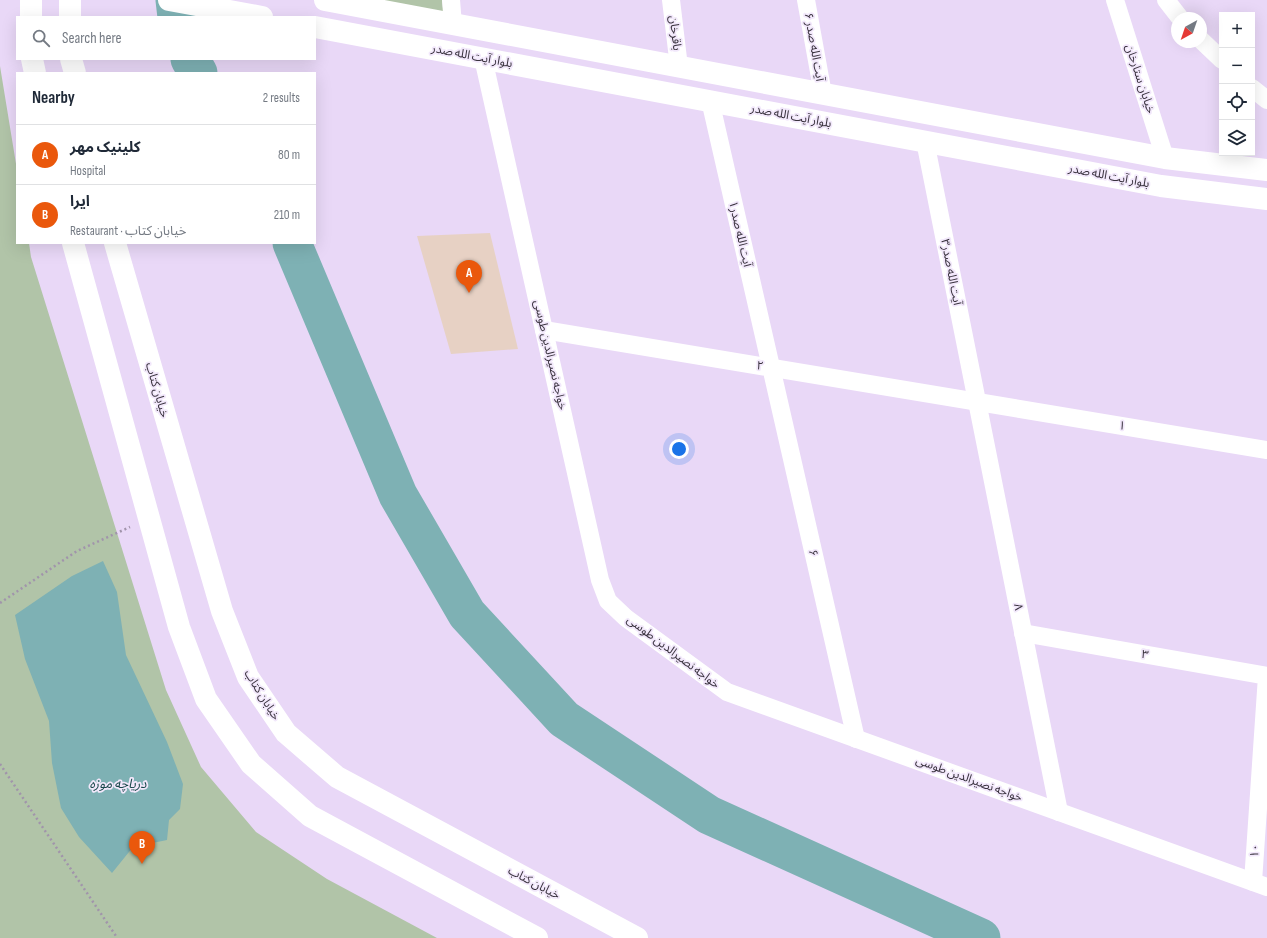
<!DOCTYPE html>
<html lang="en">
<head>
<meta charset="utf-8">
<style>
	:root { --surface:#fff; --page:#f6f6f7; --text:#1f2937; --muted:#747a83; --line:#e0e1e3; --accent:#ea580c }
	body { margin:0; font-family:"Sofia Sans Condensed","Noto Sans Arabic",sans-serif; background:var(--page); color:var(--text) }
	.controls { position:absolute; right:12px; top:12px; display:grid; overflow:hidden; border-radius:0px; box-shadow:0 4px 16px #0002 }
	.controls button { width:36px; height:36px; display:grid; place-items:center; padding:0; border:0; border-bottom:1px solid var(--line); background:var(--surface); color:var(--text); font:20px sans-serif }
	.compass { position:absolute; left:1171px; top:12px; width:36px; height:36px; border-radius:50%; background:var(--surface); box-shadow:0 4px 16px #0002; rotate:220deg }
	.you { position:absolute; left:679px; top:449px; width:14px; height:14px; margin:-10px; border:3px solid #fff; border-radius:50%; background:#1a73e8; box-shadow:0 0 0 6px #1a73e833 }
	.badge { display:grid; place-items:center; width:26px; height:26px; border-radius:50%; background:var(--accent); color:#fff; font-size:13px; font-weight:700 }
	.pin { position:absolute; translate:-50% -33px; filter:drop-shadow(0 1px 2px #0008) }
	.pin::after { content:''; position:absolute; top:21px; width:14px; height:12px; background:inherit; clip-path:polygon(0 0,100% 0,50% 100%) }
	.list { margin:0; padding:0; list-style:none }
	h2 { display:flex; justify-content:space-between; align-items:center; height:52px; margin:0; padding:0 16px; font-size:17px }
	h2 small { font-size:13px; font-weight:400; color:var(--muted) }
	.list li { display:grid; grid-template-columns:26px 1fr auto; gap:12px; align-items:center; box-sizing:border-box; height:60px; padding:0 16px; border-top:1px solid var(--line) }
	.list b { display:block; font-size:15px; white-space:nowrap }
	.list p { margin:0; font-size:13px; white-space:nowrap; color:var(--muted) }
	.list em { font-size:13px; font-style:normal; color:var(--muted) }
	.icon { flex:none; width:22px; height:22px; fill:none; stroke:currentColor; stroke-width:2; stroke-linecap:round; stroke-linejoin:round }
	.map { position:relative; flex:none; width:1267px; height:938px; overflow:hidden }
	.search { position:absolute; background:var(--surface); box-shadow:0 4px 16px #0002; left:16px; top:16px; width:300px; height:44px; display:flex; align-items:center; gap:10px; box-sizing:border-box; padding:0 14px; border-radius:0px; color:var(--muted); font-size:15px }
	.panel { position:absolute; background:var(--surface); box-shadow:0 4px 16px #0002; left:16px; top:72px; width:300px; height:172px; border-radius:0px }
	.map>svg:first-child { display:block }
</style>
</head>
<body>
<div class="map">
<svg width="1267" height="938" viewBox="0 0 1267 938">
	<rect width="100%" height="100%" fill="#e9d8f7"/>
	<path fill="#e7d1c4" d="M490,233L518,349L451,354L417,236Z"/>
	<g fill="#b1c4a8">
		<path d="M350,0H442L444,17Z"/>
		<path d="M0,66L17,170V243H29L31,257L166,690L201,767L256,832L327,879L437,938H0Z"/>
	</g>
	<path fill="#7eb1b4" d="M103,561L117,592L126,655L167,742L183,784L180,809L169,820L167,840L133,847L112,873L79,837L61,808L52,763L49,721L25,659L15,615L72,576Z"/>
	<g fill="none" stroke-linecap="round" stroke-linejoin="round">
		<g stroke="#7eb1b4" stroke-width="39">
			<path d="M175,0L177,17"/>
			<path d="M190,59L198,73"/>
			<path d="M292,243L398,495L467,614L564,719L709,815L981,938"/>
		</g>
		<g stroke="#a194ab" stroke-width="2.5" stroke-dasharray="2 3" stroke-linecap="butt">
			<path d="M0,603L77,551L130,527"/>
			<path d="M0,764L116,936L115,938"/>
		</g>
		<g stroke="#fff" stroke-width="18">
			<path d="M451,0L453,25"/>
			<path d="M671,0L679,67"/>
			<path d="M806,0L823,94"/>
			<path d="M1115,0L1165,158"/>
			<path d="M1166,0L1180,18"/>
			<path d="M1201,40L1222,60"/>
			<path d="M483,58L600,580L608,601L626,618L727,692L1267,887"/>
			<path d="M1252,88L1267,100"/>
			<path d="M710,100L856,739"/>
			<path d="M925,141L1059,812"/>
			<path d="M544,330L1267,450"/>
			<path d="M1023,633L1267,676L1253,882"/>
		</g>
		<g stroke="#fff" stroke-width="22">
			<path d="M169,0L262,17"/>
			<path d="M325,0L1165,158L1267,170"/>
			<path d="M31,17V0"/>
			<path d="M70,17V0"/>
			<path d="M315,27L1161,186L1267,199"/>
			<path d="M32,59L35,73"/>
			<path d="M71,59L75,73"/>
			<path d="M73,243L179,627L206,699L251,764L310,816L537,938"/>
			<path d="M115,243L222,611L248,677L286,733L337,777L637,938"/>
		</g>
	</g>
	<g text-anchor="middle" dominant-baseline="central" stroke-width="3.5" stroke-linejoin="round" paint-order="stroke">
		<g font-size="12" fill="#39323e" stroke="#f2e8fb">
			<text transform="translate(675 33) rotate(83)">باقرخان</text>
			<text transform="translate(814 47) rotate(80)">آیت الله صدر ۶</text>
			<text transform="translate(472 56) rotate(11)">بلوار آیت الله صدر</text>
			<text transform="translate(1140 79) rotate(72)">خیابان ستارخان</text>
			<text transform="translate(791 116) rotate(11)">بلوار آیت الله صدر</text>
			<text transform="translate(1109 176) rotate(11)">بلوار آیت الله صدر</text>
			<text transform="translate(740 234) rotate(77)">۱آیت الله صدر</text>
			<text transform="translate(951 272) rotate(79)">۳آیت الله صدر</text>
			<text transform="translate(550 355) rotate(77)">خواجه نصیرالدین طوسی</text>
			<text transform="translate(760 366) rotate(9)">۲</text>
			<text transform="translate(157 390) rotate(74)">خیابان کتاب</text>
			<text transform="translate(1122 426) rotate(10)">۱‍</text>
			<text transform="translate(813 553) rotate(77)">۶</text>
			<text transform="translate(1018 607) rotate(79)">۸</text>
			<text transform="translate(673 652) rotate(37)">خواجه نصیرالدین طوسی</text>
			<text transform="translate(1145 655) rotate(10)">۳</text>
			<text transform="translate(262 695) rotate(58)">خیابان کتاب</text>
			<text transform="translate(969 779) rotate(20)">خواجه نصیرالدین طوسی</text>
			<text transform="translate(1255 851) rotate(-86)">۱۰</text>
			<text transform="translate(534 883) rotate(28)">خیابان کتاب</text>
		</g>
		<g font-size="13" font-style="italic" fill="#19484b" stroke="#f2e8fb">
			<text x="118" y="784">دریاچه موزه</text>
		</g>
	</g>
</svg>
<div class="controls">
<button>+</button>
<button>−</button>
<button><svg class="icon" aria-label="locate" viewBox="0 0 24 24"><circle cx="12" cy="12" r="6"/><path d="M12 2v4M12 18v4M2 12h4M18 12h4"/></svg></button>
<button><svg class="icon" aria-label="layers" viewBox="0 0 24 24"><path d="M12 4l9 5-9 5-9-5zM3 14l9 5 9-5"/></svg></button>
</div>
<svg class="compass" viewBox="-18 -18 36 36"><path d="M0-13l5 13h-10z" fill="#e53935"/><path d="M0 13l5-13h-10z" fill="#747a83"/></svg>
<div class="you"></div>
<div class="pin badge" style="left:469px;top:293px">A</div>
<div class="pin badge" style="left:142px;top:864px">B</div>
<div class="search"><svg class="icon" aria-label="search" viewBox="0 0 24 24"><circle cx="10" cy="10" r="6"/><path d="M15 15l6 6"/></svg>Search here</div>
<section class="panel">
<h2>Nearby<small>2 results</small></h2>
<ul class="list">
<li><span class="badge">A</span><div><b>کلینیک مهر</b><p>Hospital</p></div><em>80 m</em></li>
<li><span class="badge">B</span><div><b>ایرا</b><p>Restaurant · خیابان کتاب</p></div><em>210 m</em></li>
</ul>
</section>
</div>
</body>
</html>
